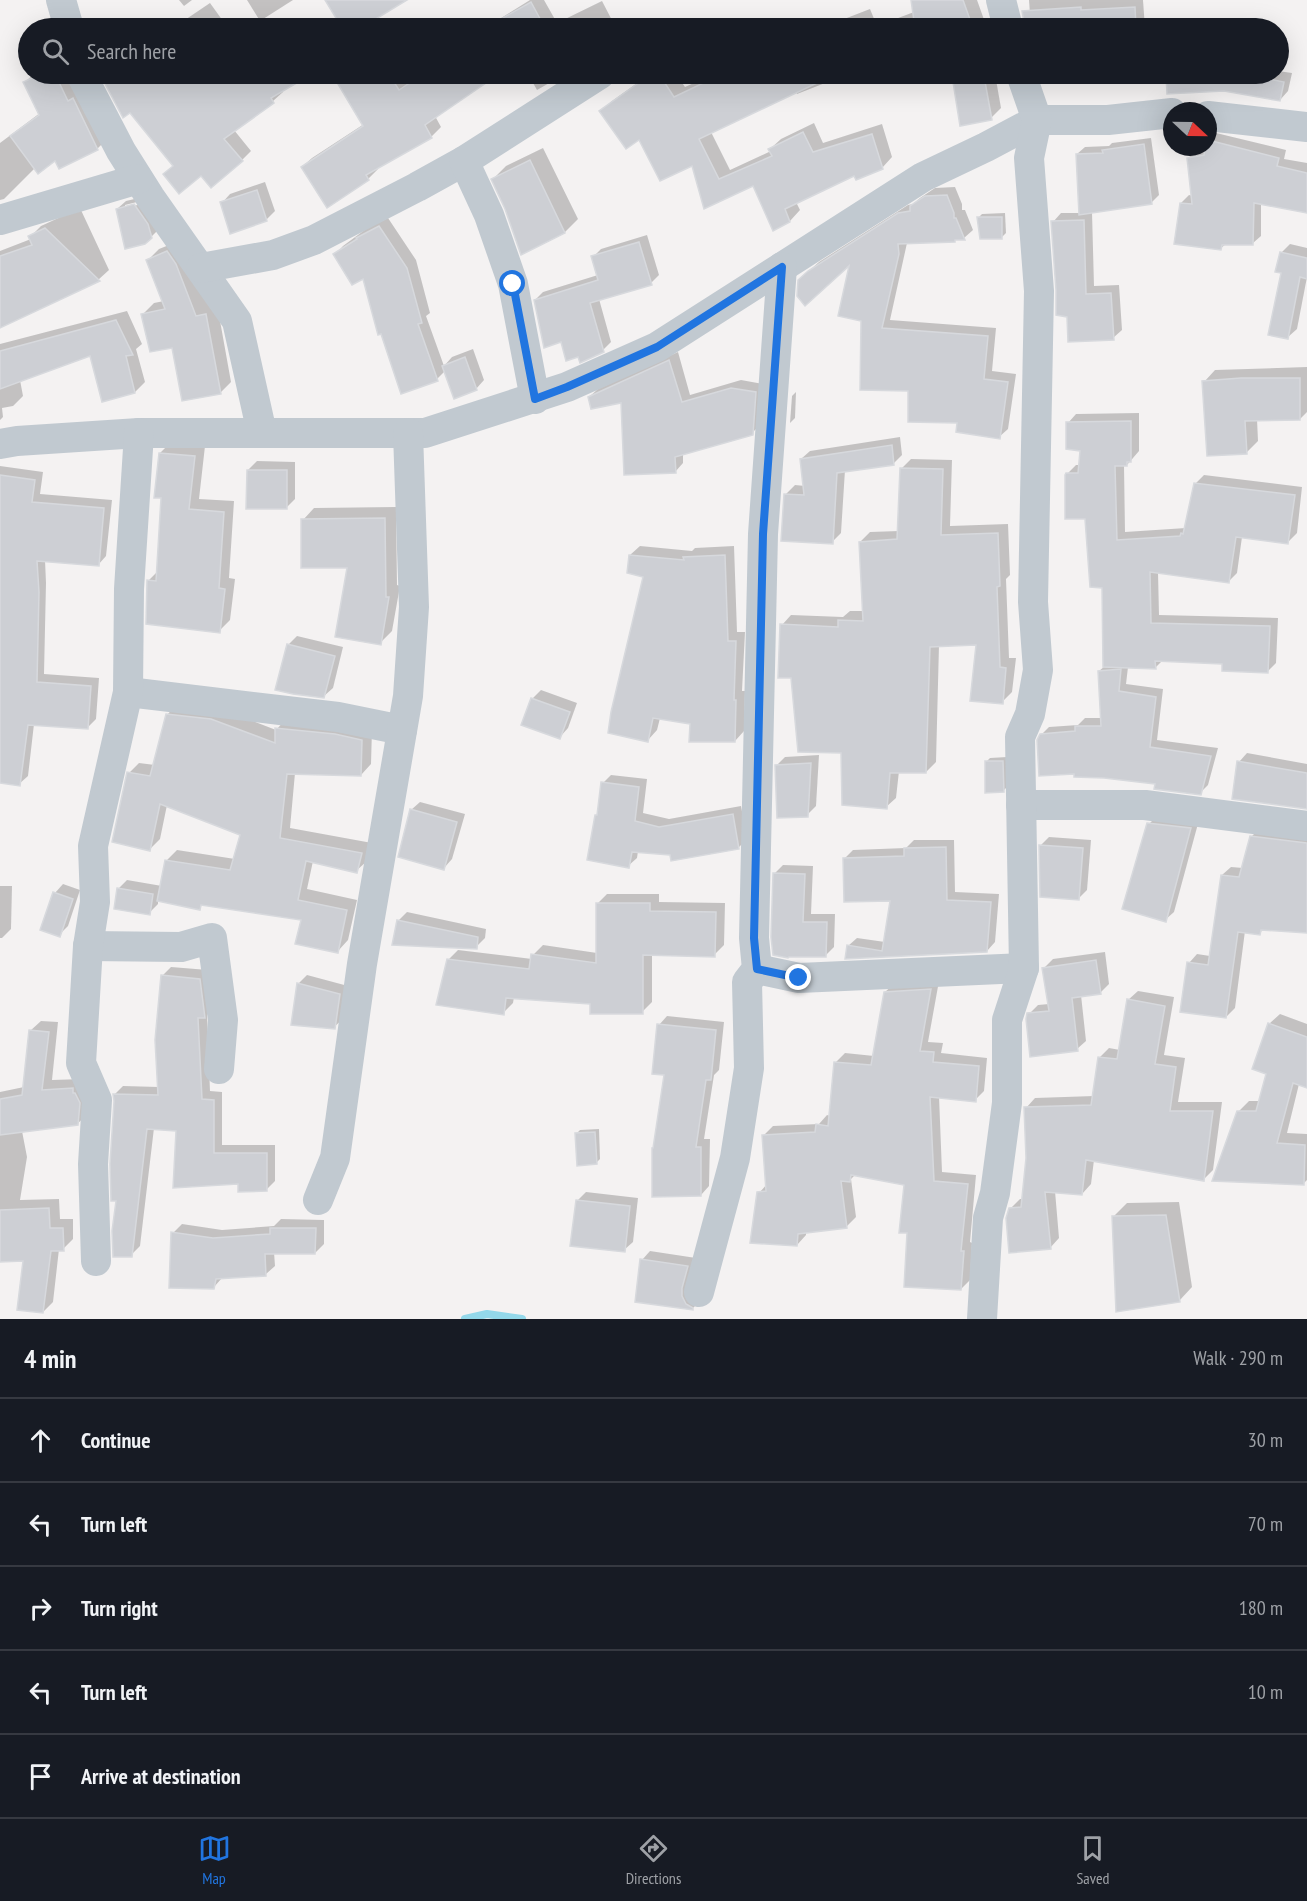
<!DOCTYPE html>
<html lang="en">
<head>
<meta charset="utf-8">
<style>
	:root { --surface:#171b24; --page:#20242c; --text:#f1f3f6; --muted:#9ea1a6; --line:#363941; --accent:#2175e0 }
	body { margin:0; font-family:"PT Sans Narrow",sans-serif; background:var(--page); color:var(--text) }
	.compass { position:absolute; left:1163px; top:102px; width:54px; height:54px; border-radius:50%; background:var(--surface); box-shadow:0 6px 24px #0002; rotate:112deg }
	.stop { position:absolute; width:18px; height:18px; margin:-14px; border:4px solid #2175e0; border-radius:50%; background:#fff }
	.stop.end { background:#2175e0; border-color:#fff; box-shadow:0 2px 6px #0008 }
	.list { margin:0; padding:0; list-style:none }
	h2 { display:flex; justify-content:space-between; align-items:center; height:78px; margin:0; padding:0 24px; font-size:26px }
	h2 small { font-size:20px; font-weight:400; color:var(--muted) }
	.list li { display:grid; grid-template-columns:39px 1fr auto; gap:18px; align-items:center; box-sizing:border-box; height:84px; padding:0 24px; border-top:2px solid var(--line) }
	.list b { display:block; font-size:22px; white-space:nowrap }
	.list em { font-size:20px; font-style:normal; color:var(--muted) }
	.icon { flex:none; width:33px; height:33px; fill:none; stroke:currentColor; stroke-width:2; stroke-linecap:round; stroke-linejoin:round }
	.map { position:relative; flex:none; width:1307px; height:1319px; overflow:hidden }
	.search { position:absolute; background:var(--surface); box-shadow:0 6px 24px #0002; left:18px; right:18px; top:18px; height:66px; display:flex; align-items:center; gap:15px; box-sizing:border-box; padding:0 21px; border-radius:33px; color:var(--muted); font-size:22px }
	.sheet { height:498px; background:var(--surface) }
	nav { display:flex; justify-content:space-around; align-items:center; box-sizing:border-box; height:84px; border-top:2px solid var(--line); background:var(--surface); font-size:16px; color:var(--muted) }
	nav a { display:grid; justify-items:center; gap:3px }
	nav .on { color:var(--accent) }
	.map>svg:first-child { display:block }
</style>
</head>
<body>
<div class="map">
<svg width="1307" height="1319" viewBox="0 0 1307 1319">
	<rect width="100%" height="100%" fill="#f4f2f2"/>
	<g fill="#0003" fill-rule="evenodd">
		<path d="M179,0H192L184,6Z"/>
		<path d="M247,0H293L260,21Z"/>
		<path d="M530,0H544L557,23L602,1L616,28H485Z"/>
		<path d="M912,0H977L987,28H821L870,9L877,26L914,12Z"/>
		<path d="M1029,0H1143L1145,28H1031Z"/>
		<path d="M210,3L228,28H173Z"/>
		<path d="M1278,71L1292,73L1288,91L1280,100L1224,89L1168,93L1167,74H1278Z"/>
		<path d="M34,74H70L108,138L97,149L60,167L56,159L35,168L4,199L0,200V143L40,113L25,82Z"/>
		<path d="M109,74H308L281,90L283,92L273,101L234,130L251,151L242,160L202,174L174,165L104,78Z"/>
		<path d="M341,74H404L409,82L421,74H497L435,116L441,127L431,137L377,168L378,169L368,179L302,167L312,158L364,124L336,78Z"/>
		<path d="M528,74H565L537,90Z"/>
		<path d="M650,74H676L685,87L714,74H848L797,94L796,91L711,132L730,170L771,151L770,149L781,139L814,123L823,143L882,124L892,157L882,168L854,174L796,202L800,210L790,221L774,229L754,184L705,207L693,164L640,138L601,111L612,101Z"/>
		<path d="M953,74H995L1001,108L991,118L962,124Z"/>
		<path d="M1216,133L1286,150L1284,159L1307,163V212L1261,203V236L1253,243L1226,244L1221,248L1181,203L1189,195L1193,196L1188,158L1196,151L1206,149L1208,140Z"/>
		<path d="M1151,138L1159,195L1151,203L1092,212L1094,286L1119,285L1122,330L1113,338L1068,316L1053,222L1061,213H1080L1077,154L1085,147L1109,146L1112,143Z"/>
		<path d="M543,148L578,219L565,232L522,253L507,209L493,179L506,166Z"/>
		<path d="M265,182L275,211L266,220L222,203L230,194Z"/>
		<path d="M955,187L962,204V210H965L973,230L964,238L907,243L890,320L996,328L992,371L1016,374L1008,429L999,437L959,422L910,389L862,320L852,262L809,271L819,262L908,205L913,204L920,198L935,188Z"/>
		<path d="M143,197L160,228L151,237L117,209L126,201ZM141,201L142,204L125,208V205Z"/>
		<path d="M80,208L109,270L98,280L0,312V251L31,239L30,237L41,226Z"/>
		<path d="M1005,213L1006,233L1002,237L978,218L982,214Z"/>
		<path d="M388,218L416,260L430,313L426,316L444,366L452,357L473,349L484,380L476,389L445,371L437,379L364,276L335,255L343,246L366,229Z"/>
		<path d="M647,235L659,275L651,283L599,299L611,342L603,350L579,355L562,340L535,300L543,292L598,275L593,257L601,249Z"/>
		<path d="M179,241L217,304L231,382L220,393L143,314L154,303L164,301L148,260L159,249Z"/>
		<path d="M1290,244L1307,248V277L1297,329L1288,337L1281,253Z"/>
		<path d="M127,311L142,344L136,349L145,382L135,392L91,354L20,380L23,396L13,406L2,408L3,417L0,420V344Z"/>
		<path d="M678,352L690,395L741,380L763,384L760,425L752,433L683,453V463L675,472L623,401L589,397L598,389Z"/>
		<path d="M1307,367V412L1300,419H1257L1258,441L1247,452L1204,382L1215,370Z"/>
		<path d="M796,392L795,418L790,423L792,396Z"/>
		<path d="M1139,413V451L1127,465H1124L1125,532L1186,528L1195,484L1204,475L1302,487L1297,533L1288,542L1242,537L1237,573L1228,582L1158,572L1159,615L1278,618L1276,663L1268,671L1224,662L1163,660L1155,668L1128,667L1126,684L1163,689L1157,740L1218,748L1208,785L1200,793L1157,782L1041,735L1049,727L1078,725L1085,718H1102L1099,671L1105,666L1104,586L1086,517L1067,474L1076,465H1080L1082,450L1068,423L1076,414Z"/>
		<path d="M900,437L902,455L894,463L845,470L841,533L832,542L786,494L795,485L805,486L801,459L810,451Z"/>
		<path d="M171,442L205,446L199,499L234,501L229,578L235,579L230,620L219,631L148,581L158,571L163,497L160,453Z"/>
		<path d="M911,459L952,460L950,526L1008,524L1010,575L1006,579L1009,658H1016L1012,692L1002,702L977,644L939,645L936,762L926,772L899,771L896,798L886,807L842,751L792,677L782,625L791,615L843,617L850,611H864L860,542L870,532L899,531L901,469Z"/>
		<path d="M257,461L295,462V499L287,507L248,470Z"/>
		<path d="M0,466L43,472L40,494L112,500L106,556L98,565L45,560L46,583L44,674L99,678L96,719L87,728L34,724L28,776L19,784L0,782Z"/>
		<path d="M396,507L397,585L400,586L392,631L380,643L348,566L303,520L314,508Z"/>
		<path d="M640,546L692,551L695,548L734,546L737,632H745L742,691H745L744,731L735,741L691,723L660,718L657,730L648,740L644,576L630,555Z"/>
		<path d="M297,636L343,647L333,688L324,696L288,645Z"/>
		<path d="M541,690L577,703L568,728L560,737L532,699Z"/>
		<path d="M177,704L222,709L276,730L287,718L372,729L371,764L361,775L295,773L290,828L372,843L367,861L356,871L313,861L307,889L357,900L348,940L338,951L302,918L204,904L199,908L158,900V904L149,913L118,889L127,880L162,886L166,861L177,850L235,859L242,834L167,805L160,839L149,850L129,773L139,763L155,765L167,715Z"/>
		<path d="M1247,753L1307,764V807L1239,762Z"/>
		<path d="M819,755L816,806L807,815L777,765L785,757Z"/>
		<path d="M1007,757V787L1003,791L986,762L990,758Z"/>
		<path d="M611,775L647,779L643,813L669,819L741,806L747,839L738,848L671,854L638,851L637,858L628,866L599,813L603,783Z"/>
		<path d="M420,802L465,814L452,859L444,868L411,810Z"/>
		<path d="M1158,815L1199,820L1174,912L1165,920L1149,824Z"/>
		<path d="M1260,828L1307,834V932L1264,928L1260,933L1245,931L1235,1008L1226,1017L1189,963L1197,954L1210,956L1222,875L1231,867L1243,868L1251,837Z"/>
		<path d="M1049,837L1091,840L1087,890L1079,898L1041,845Z"/>
		<path d="M914,840H954L955,892L999,894L995,942L987,951L846,957L848,946L857,938L885,942L892,899L844,859L853,850L906,848Z"/>
		<path d="M783,865L813,866L811,914H835L834,947L826,955H789L774,874Z"/>
		<path d="M63,884L80,890L68,926L59,935L55,893Z"/>
		<path d="M0,886H12L11,929L2,938H0Z"/>
		<path d="M607,894H659V902L725,903L724,945L714,955L652,954V1002L642,1012L591,1003L514,997L513,1003L503,1013L448,960L458,950L532,959L533,955L543,945L597,953V904Z"/>
		<path d="M407,912L486,929L485,938L476,947L398,921Z"/>
		<path d="M1105,952L1109,984L1101,992L1081,995L1086,1041L1077,1049L1029,1014L1038,1005L1049,1004L1044,968L1053,959Z"/>
		<path d="M171,967L208,970L213,1008L207,1015L210,1091L222,1092V1145H275V1181L266,1190L239,1182L177,1130L154,1128L140,1246L131,1255L118,1199L115,1094L123,1086L159,1087L162,976Z"/>
		<path d="M307,975L348,986L343,1019L334,1027L298,984Z"/>
		<path d="M939,981L928,1042L943,1043L941,1053L987,1058L984,1091L975,1100L939,1096L942,1172L976,1175L970,1242L972,1243L970,1280L961,1289L908,1232L905,1184L855,1175L851,1179L856,1217L846,1227L806,1232V1235L797,1245L759,1193L767,1184L764,1135L773,1126L819,1124L827,1115L830,1116L836,1062L845,1053L874,1056L885,992L895,983Z"/>
		<path d="M1138,991L1174,997L1164,1055L1185,1058L1178,1102H1222L1213,1170L1203,1180L1094,1160L1091,1184L1082,1194L1055,1191L1059,1238L1050,1248L1010,1209L1020,1199H1023L1027,1158L1026,1108L1035,1098L1094,1096L1099,1058L1109,1048L1120,1050L1128,1000Z"/>
		<path d="M1280,1014L1307,1024V1087L1299,1084L1287,1133L1307,1134V1180L1303,1184L1238,1112L1249,1101H1260L1268,1073L1269,1024Z"/>
		<path d="M667,1016L724,1022L719,1070L714,1075L704,1139H710L709,1186L701,1195L666,1074L659,1025Z"/>
		<path d="M41,1021L58,1022L52,1080L83,1079L88,1114L77,1124L22,1131L27,1157L20,1200L59,1199L60,1219H73V1239L63,1249H59L53,1302L43,1312L25,1259L0,1260V1092L24,1087L30,1031Z"/>
		<path d="M599,1129L600,1159L596,1163L576,1134L580,1130Z"/>
		<path d="M586,1192L638,1198L633,1242L624,1250L577,1201Z"/>
		<path d="M1179,1202L1192,1287L1179,1301L1114,1216L1127,1203Z"/>
		<path d="M281,1219L324,1220V1244L315,1253L274,1252L275,1266L266,1274L222,1278L214,1287L173,1233L182,1224L222,1230L274,1226Z"/>
		<path d="M650,1251L696,1258L701,1300L692,1309L636,1301L642,1260Z"/>
	</g>
	<g fill="none" stroke-linecap="round" stroke-linejoin="round">
		<path stroke="#93d8ea" stroke-width="8" d="M465,1319L487,1314L522,1319"/>
	</g>
	<g fill="#cdcfd4" stroke="#d7d9dd" stroke-width="1.5">
		<path d="M325,0H407L361,28H342Z"/>
		<path d="M911,0H963L973,28H915Z"/>
		<path d="M531,2L545,28H485Z"/>
		<path d="M1081,7V10L1135,7L1136,28H1025L1022,11Z"/>
		<path d="M41,74H55L68,101L73,98L98,150L59,169L55,161L38,174L10,136L39,115L23,82Z"/>
		<path d="M109,74H312L271,98L274,103L224,139L243,161L211,188L201,176L179,194L163,174L173,166L130,113L123,118L102,78Z"/>
		<path d="M332,74H389L399,90L423,74H499L425,125L432,138L366,175L369,180L327,208L301,167L363,126Z"/>
		<path d="M651,74H659L674,97L722,74H836L699,139L719,179L772,156L768,149L803,132L813,152L872,134L883,169L856,180L854,176L785,209L790,222L773,231L753,186L704,209L692,166L660,181L639,140L626,149L599,111Z"/>
		<path d="M1166,74H1243L1284,82L1280,101L1224,91L1167,94Z"/>
		<path d="M984,76L992,120L960,126L953,82Z"/>
		<path d="M1208,140L1279,158L1277,166L1307,173V213L1254,203L1253,245H1222L1221,250L1174,244L1180,203L1192,204L1187,158L1204,155L1205,147H1208Z"/>
		<path d="M1144,144L1152,204L1079,215L1076,154L1103,153L1102,150Z"/>
		<path d="M530,160L565,233L521,255L505,209L491,179Z"/>
		<path d="M257,190L267,221L230,234L220,202Z"/>
		<path d="M947,195L954,213V218H956L965,240H955V242L898,244L899,254L882,328L988,336L984,379L1008,382L1000,439L956,432L957,423L908,422V391L860,390L861,321L838,316L849,266L805,306L797,296L798,280L808,271L898,213L910,211V206L925,196Z"/>
		<path d="M134,204L148,224L152,238L145,244L125,249L116,209Z"/>
		<path d="M977,217H1002V239H980Z"/>
		<path d="M1084,220L1086,294L1111,293L1114,340L1068,342L1067,317L1056,315V290L1051,221Z"/>
		<path d="M379,226L407,268L422,323L418,324L438,381L401,394L381,334L378,335L363,279L352,285L333,254L357,239L356,238Z"/>
		<path d="M45,228L100,281L0,328V256L32,245L28,236Z"/>
		<path d="M639,242L652,285L590,303L604,352L580,363L578,357L566,361L561,342L544,348L534,300L598,280L591,256Z"/>
		<path d="M167,251L176,264L196,316L206,314L221,394L182,401L172,348L150,352L141,314L165,309L146,260Z"/>
		<path d="M1280,252L1307,258V279L1300,277L1288,339L1268,335L1281,273L1275,272Z"/>
		<path d="M116,320L133,355L126,356L135,393L102,402L90,356L0,389V351Z"/>
		<path d="M465,357L477,390L454,399L442,366Z"/>
		<path d="M669,360L682,402L731,388L756,392L753,435L675,457L676,473L624,475L621,403L591,409L588,397Z"/>
		<path d="M1241,378H1300V420L1245,421L1247,454L1207,456L1202,381Z"/>
		<path d="M1131,421V462H1127V466H1115L1117,540L1180,536L1181,533L1183,534L1194,483L1295,495L1288,544L1236,537L1229,583L1150,572L1151,623L1270,626L1268,673L1222,671V664L1155,661L1156,669L1103,667L1102,588L1090,587L1085,519H1065V475L1066,473H1078L1080,451L1066,449V422Z"/>
		<path d="M892,445L894,465L837,473L833,544L781,541L784,494L804,495L800,459Z"/>
		<path d="M159,453L195,456L189,509L224,512L219,588L225,589L220,633L146,624L147,580L156,581L161,498H154Z"/>
		<path d="M900,468L943,469L941,535L998,533L1000,586L997,587L1000,667L1006,668L1003,704L970,701L976,645L930,647L926,773H890L887,809L842,805L841,753L798,752L791,678H778L780,624L838,627V620L863,621L859,542L897,539Z"/>
		<path d="M247,470H287V509H246Z"/>
		<path d="M0,475L35,480L32,502L104,508L99,566L37,561L39,592L37,682L91,686L88,729L28,725L20,786L0,783Z"/>
		<path d="M385,518L386,597H389L381,645L335,637L347,568H301V519Z"/>
		<path d="M629,555L684,560L683,557L725,555L728,641H736L734,700H736L735,742H689L690,724L653,718L648,742L608,733L611,712L643,577L627,573Z"/>
		<path d="M287,644L335,656L324,698L293,694L275,690Z"/>
		<path d="M1121,669L1119,691L1156,697L1150,747L1211,756L1201,795L1154,789L1155,784L1104,778L1074,777V774L1039,776L1037,740L1040,734L1075,731V726H1101L1098,671Z"/>
		<path d="M531,698L570,712L560,739L521,725Z"/>
		<path d="M166,714L211,719L275,743V728L335,734L362,740L361,776L287,774L280,838L362,853L357,873L306,861L298,900L347,910L338,953L295,944L301,920L201,905L200,910L157,901L165,860L230,870L240,835L160,804L150,851L112,842L127,772L150,776Z"/>
		<path d="M985,761H1003L1004,792L985,793Z"/>
		<path d="M1237,761L1307,773V809L1232,799Z"/>
		<path d="M811,763L808,817L777,818L775,765Z"/>
		<path d="M601,782L639,787L635,821L659,827L733,814L739,849L671,861L670,855L632,852L629,868L587,860L595,815H597Z"/>
		<path d="M410,809L457,822L444,870L398,857Z"/>
		<path d="M1147,823L1191,828L1166,922L1122,909Z"/>
		<path d="M1250,836L1307,843V933L1261,930L1260,935L1238,932L1226,1018L1180,1012L1187,962L1208,965L1221,875L1239,877Z"/>
		<path d="M1039,845L1083,848L1079,900L1040,897Z"/>
		<path d="M946,847L947,900L991,902L987,952L845,959L847,945L882,951L890,901L844,902L843,858L904,856V848Z"/>
		<path d="M773,873L805,874L803,922H827L826,957H789L788,958L773,955L771,937Z"/>
		<path d="M117,888L153,894L150,915L114,909Z"/>
		<path d="M53,892L73,899L60,937L40,930Z"/>
		<path d="M596,903H650V911L716,912L715,957L643,955V1014H590V1004L506,998L504,1015L436,1005L447,959L529,969L531,954L596,963Z"/>
		<path d="M397,920L478,937L477,949L392,945Z"/>
		<path d="M1096,960L1101,994L1072,998L1078,1051L1030,1057L1026,1019L1027,1013L1049,1011L1042,968Z"/>
		<path d="M161,975L200,979L205,1018H198L202,1099L214,1100V1153H267V1191L238,1192V1184L173,1188L176,1131L147,1129L132,1257H113L112,1231L116,1201H111L110,1164L114,1101L113,1094L158,1095L155,1040Z"/>
		<path d="M297,983L340,994L335,1029L291,1025Z"/>
		<path d="M931,989L920,1051L934,1052L933,1062L979,1066L976,1102L930,1097L934,1181L968,1184L961,1251H964L961,1290L904,1287L907,1233H899L904,1185L851,1175L850,1182L841,1181L847,1228L798,1234L797,1246L750,1243L757,1192L766,1191L762,1135L815,1132L816,1124L828,1126L834,1062L871,1065L884,992Z"/>
		<path d="M1127,999L1165,1006L1155,1064L1176,1067L1170,1111H1213L1204,1181L1086,1160L1082,1195L1045,1192L1051,1249L1009,1253L1006,1218L1009,1208L1021,1207L1026,1158L1024,1107L1091,1105L1098,1057L1117,1059Z"/>
		<path d="M1268,1023L1307,1037V1088L1293,1083L1277,1143L1305,1145L1304,1185L1212,1181L1237,1111H1256L1266,1074L1252,1069Z"/>
		<path d="M657,1024L716,1030L711,1080H706L696,1147H701V1196L652,1197V1148H653L664,1075L652,1074Z"/>
		<path d="M29,1030L49,1032L42,1090L73,1088V1093H75L80,1103L78,1125L0,1135V1099L22,1095Z"/>
		<path d="M595,1132L597,1164L577,1166L575,1133Z"/>
		<path d="M576,1200L630,1206L625,1252L570,1246Z"/>
		<path d="M49,1208L50,1228H63L64,1251H51L43,1313L17,1310L23,1261L0,1262V1210Z"/>
		<path d="M1166,1215L1180,1302L1116,1312L1112,1216Z"/>
		<path d="M270,1228H316L315,1254H265L266,1276L216,1279L214,1289L169,1288L171,1232L213,1238L270,1234Z"/>
		<path d="M640,1259L688,1266L682,1288V1296L686,1304L693,1308V1310L635,1302Z"/>
	</g>
	<g fill="none" stroke-linecap="round" stroke-linejoin="round">
		<g stroke="#c1c9d0" stroke-width="30">
			<path d="M61,0L69,28"/>
			<path d="M1001,0L1008,28"/>
			<path d="M81,74L121,151L150,197L237,321L262,433"/>
			<path d="M1208,116L1307,127"/>
			<path d="M0,220L138,179"/>
			<path d="M201,268L273,255L314,240L417,187L464,161"/>
			<path d="M535,399L513,284L489,215L464,161L600,74"/>
			<path d="M0,444L17,441L139,433H425L567,387L657,347L923,177L986,147L1037,120H1108L1172,113"/>
			<path d="M128,692L338,717L402,730"/>
			<path d="M1021,805H1145L1307,826"/>
			<path d="M88,946L181,947L212,938L223,1020L219,1069"/>
			<path d="M757,969L799,978L1024,968"/>
			<path d="M318,1200L335,1158L362,964L408,696L414,607L408,433"/>
			<path d="M96,1261L93,1164L97,1100L81,1063L88,946L95,902L93,846L128,692L129,589L139,433"/>
			<path d="M699,1292L735,1158L749,1068L747,982L757,969L754,938L763,534L782,267"/>
			<path d="M982,1319L988,1218L995,1193L1007,1103V1020L1024,968L1020,737L1030,714L1038,670L1033,602L1039,291L1029,158L1037,120L1021,74"/>
		</g>
	</g>
	<g fill="none" stroke-linecap="round" stroke-linejoin="round">
		<path stroke="#2175e0" stroke-width="8" d="M513,284L535,399L567,387L657,347L782,267L763,534L754,938L757,969L799,978"/>
	</g>
</svg>
<svg class="compass" viewBox="-18 -18 36 36"><path d="M0-13l5 13h-10z" fill="#e53935"/><path d="M0 13l5-13h-10z" fill="#9ea1a6"/></svg>
<div class="stop" style="left:513px;top:284px"></div>
<div class="stop end" style="left:799px;top:978px"></div>
<div class="search"><svg class="icon" aria-label="search" viewBox="0 0 24 24"><circle cx="10" cy="10" r="6"/><path d="M15 15l6 6"/></svg>Search here</div>
</div>
<section class="sheet">
<h2>4 min<small>Walk · 290 m</small></h2>
<ul class="list">
<li><svg class="icon" aria-label="ahead" viewBox="0 0 24 24"><path d="M12 20V5M6 11l6-6 6 6"/></svg><div><b>Continue</b></div><em>30 m</em></li>
<li><svg class="icon" aria-label="left" viewBox="0 0 24 24"><path d="M17 20v-9H6M10 6l-5 5 5 5"/></svg><div><b>Turn left</b></div><em>70 m</em></li>
<li><svg class="icon" aria-label="right" viewBox="0 0 24 24"><path d="M7 20v-9h11M14 6l5 5-5 5"/></svg><div><b>Turn right</b></div><em>180 m</em></li>
<li><svg class="icon" aria-label="left" viewBox="0 0 24 24"><path d="M17 20v-9H6M10 6l-5 5 5 5"/></svg><div><b>Turn left</b></div><em>10 m</em></li>
<li><svg class="icon" aria-label="arrive" viewBox="0 0 24 24"><path d="M6 21V4h12l-3 4 3 4H6"/></svg><div><b>Arrive at destination</b></div></li>
</ul>
</section>
<nav>
<a class="on"><svg class="icon" aria-label="map" viewBox="0 0 24 24"><path d="M3 6l6-2 6 2 6-2v14l-6 2-6-2-6 2zM9 4v14M15 6v14"/></svg>Map</a>
<a><svg class="icon" aria-label="directions" viewBox="0 0 24 24"><path d="M12 3l9 9-9 9-9-9zM9 14v-3h6M13 9l2 2-2 2"/></svg>Directions</a>
<a><svg class="icon" aria-label="saved" viewBox="0 0 24 24"><path d="M7 4h10v16l-5-4-5 4z"/></svg>Saved</a>
</nav>
</body>
</html>
